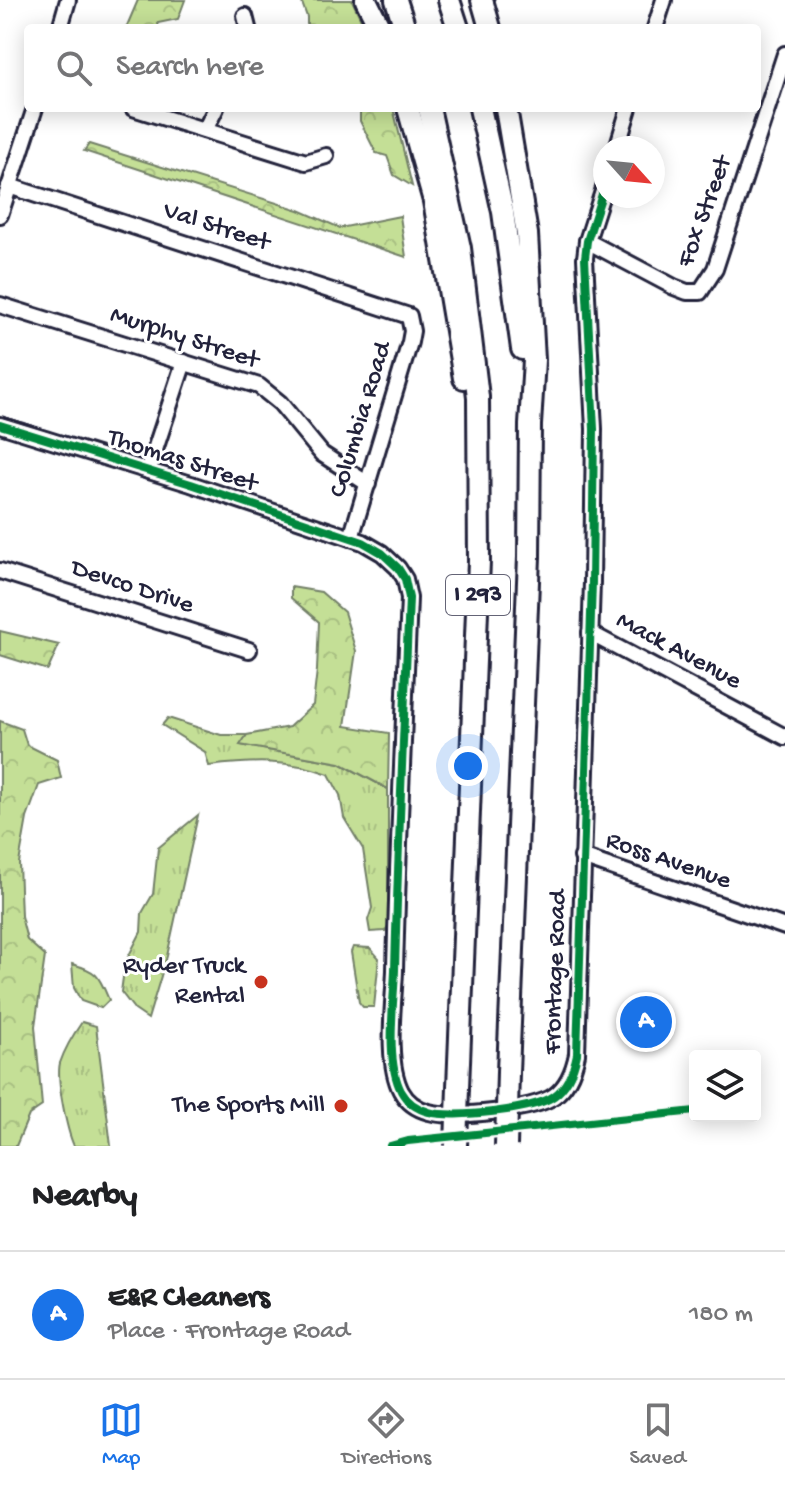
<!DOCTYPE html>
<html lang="en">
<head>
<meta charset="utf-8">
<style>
	:root { --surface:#fff; --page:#f6f6f6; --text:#202124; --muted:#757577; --line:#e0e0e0; --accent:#1a73e8 }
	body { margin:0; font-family:"Gochi Hand",sans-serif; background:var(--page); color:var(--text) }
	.controls { position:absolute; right:24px; bottom:24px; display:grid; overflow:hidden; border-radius:8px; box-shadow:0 4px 20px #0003 }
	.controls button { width:72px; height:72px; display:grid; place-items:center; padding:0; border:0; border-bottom:2px solid var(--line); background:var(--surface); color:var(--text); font:40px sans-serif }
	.compass { position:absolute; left:593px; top:136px; width:72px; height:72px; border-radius:50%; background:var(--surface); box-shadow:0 4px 20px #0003; rotate:117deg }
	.you { position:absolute; left:468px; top:766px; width:28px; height:28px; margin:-20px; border:6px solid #fff; border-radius:50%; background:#1a73e8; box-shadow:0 0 0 12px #1a73e833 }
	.badge { display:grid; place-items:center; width:52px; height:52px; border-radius:50%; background:var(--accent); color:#fff; font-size:26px; font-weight:700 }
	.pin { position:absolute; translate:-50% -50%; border:4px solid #fff; box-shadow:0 2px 8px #0006 }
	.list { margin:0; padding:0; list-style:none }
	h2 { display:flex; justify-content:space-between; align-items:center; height:104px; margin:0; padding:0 32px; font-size:34px }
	h2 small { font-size:26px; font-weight:400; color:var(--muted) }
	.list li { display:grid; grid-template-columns:52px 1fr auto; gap:24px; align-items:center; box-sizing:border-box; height:128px; padding:0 32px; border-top:2px solid var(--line) }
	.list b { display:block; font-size:30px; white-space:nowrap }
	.list p { margin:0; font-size:26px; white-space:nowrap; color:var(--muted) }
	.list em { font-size:26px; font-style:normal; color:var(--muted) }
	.icon { flex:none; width:44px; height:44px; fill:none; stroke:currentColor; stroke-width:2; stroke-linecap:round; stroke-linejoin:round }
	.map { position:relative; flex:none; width:785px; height:1146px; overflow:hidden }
	.search { position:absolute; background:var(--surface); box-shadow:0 4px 20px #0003; left:24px; right:24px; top:24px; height:88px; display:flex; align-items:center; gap:20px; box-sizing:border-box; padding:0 28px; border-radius:8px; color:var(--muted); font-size:30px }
	.sheet { height:232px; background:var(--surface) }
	nav { display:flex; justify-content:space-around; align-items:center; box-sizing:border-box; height:112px; border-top:2px solid var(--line); background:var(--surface); font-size:22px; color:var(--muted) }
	nav a { display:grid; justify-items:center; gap:4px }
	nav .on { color:var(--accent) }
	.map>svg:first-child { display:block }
</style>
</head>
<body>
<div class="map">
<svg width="785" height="1146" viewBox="0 0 785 1146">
	<defs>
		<pattern id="grass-tufts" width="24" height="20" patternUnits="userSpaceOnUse" patternTransform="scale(2)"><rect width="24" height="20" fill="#c4df96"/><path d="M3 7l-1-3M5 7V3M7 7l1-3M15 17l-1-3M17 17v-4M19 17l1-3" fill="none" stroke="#a8bf82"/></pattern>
		<pattern id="forest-crowns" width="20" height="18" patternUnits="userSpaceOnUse" patternTransform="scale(2)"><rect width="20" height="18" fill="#c4df96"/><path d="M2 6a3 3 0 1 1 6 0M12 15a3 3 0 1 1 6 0" fill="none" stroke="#a8bf82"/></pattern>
	</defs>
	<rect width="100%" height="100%" fill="#fff"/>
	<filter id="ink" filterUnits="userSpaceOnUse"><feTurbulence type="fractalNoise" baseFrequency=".0125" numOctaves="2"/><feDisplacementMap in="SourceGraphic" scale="16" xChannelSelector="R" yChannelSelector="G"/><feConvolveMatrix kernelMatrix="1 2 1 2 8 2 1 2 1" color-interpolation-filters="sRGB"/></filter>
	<g filter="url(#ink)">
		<g fill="url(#grass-tufts)" stroke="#738068" stroke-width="2">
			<path d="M168,718L221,735H247L241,745L340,763L388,789V926L385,931L370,932L368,920L372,908L363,849L344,818L340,795L329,774C289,759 250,761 209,766L205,752L162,725Z"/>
			<path d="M198,815L167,956L148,1019L135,1010L121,992L125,963L141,932L142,913L153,894L158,848Z"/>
			<path d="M353,947L370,948L379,958L374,1007H363L359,1002L351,952Z"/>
			<path d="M72,964C98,971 99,976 109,1000L101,1008L81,1001L74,988Z"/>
			<path d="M82,1022L96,1026L111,1146H74C67,1131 56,1079 60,1063C65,1048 73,1035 82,1022Z"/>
		</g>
		<g fill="url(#forest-crowns)" stroke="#738068" stroke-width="2">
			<path d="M138,0H185L178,19L158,23L159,28H126Z"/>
			<path d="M301,0H352L365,28H307V17Z"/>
			<path d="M360,108H393L412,186L394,175L387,156L376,153L360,121Z"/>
			<path d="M89,144L299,210L340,228L400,216L406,257L84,151Z"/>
			<path d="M291,587L321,592L344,612L356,651L345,726L389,733L388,789L340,763L240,745L247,735L289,727L313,705L317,670L319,622L291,598Z"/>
			<path d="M0,631L59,645L48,670L0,655Z"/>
			<path d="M0,721L22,729L27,745L57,760L61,778L39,785L27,818L19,863L21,916L27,940L45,956L35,1026L42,1106L29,1115L16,1146H0Z"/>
		</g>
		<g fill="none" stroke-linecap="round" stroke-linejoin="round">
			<defs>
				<g id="minor">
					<path d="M245,16L248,28"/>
					<path d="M60,28L68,0"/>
					<path d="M655,28L664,0"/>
					<path d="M133,108L306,162L326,156"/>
					<path d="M205,130L216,108"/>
					<path d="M617,148L629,108"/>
					<path d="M9,186L409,316L412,331L410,342L351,538"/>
					<path d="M0,215L35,108"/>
					<path d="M587,241L674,287L687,292H700L715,269L785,54"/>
					<path d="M0,305L259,386L280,403L322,454L368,484"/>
					<path d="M0,425L191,484L363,542L382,553L398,568L405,579L409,598C404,722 398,846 395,970C394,1004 385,1060 401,1091C407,1102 417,1109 429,1112C452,1119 535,1110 554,1096C568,1086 574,1069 577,1054L592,582L594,429L585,258L587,241L605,185"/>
					<path d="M148,471L184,362"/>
					<path d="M0,571L249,650"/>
					<path d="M590,633L785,737"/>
					<path d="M582,857L785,927"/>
				</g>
				<g id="highway">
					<path d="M366,0L380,28"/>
					<path d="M396,0L405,28"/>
					<path d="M449,0L458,28"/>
					<path d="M482,0L490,28"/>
					<path d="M408,108L434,201L464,378"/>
					<path d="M429,108L460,248L478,397L479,561L458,1087"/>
					<path d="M480,108L503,212L522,349"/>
					<path d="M506,108L527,234L534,360L530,425L529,557L508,1072"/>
				</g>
			</defs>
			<use href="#minor" stroke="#22223b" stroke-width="20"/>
			<use href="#highway" stroke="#22223b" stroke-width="26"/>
			<use href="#minor" stroke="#fff" stroke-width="14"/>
			<use href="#highway" stroke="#fff" stroke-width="20"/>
			<defs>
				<g id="highway-bridge">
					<path d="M456,1146L458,1087"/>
					<path d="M506,1146L508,1072"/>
				</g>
			</defs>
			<use href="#highway-bridge" stroke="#22223b" stroke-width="26" stroke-linecap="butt"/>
			<use href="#highway-bridge" stroke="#fff" stroke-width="20"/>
			<defs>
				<g id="cycleway">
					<path d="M0,425L191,484L363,542L382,553L398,568L405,579L409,598C404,722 398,846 395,970C394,1004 385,1060 401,1091C407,1102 417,1109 429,1112C452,1119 535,1110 554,1096C568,1086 574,1069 577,1054L592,582L594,429L585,258L587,241L605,185"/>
					<path d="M390,1146L408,1141L695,1111"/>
				</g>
			</defs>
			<use href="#cycleway" stroke="#fff" stroke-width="13"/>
			<use href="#cycleway" stroke="#00873e" stroke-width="8"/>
		</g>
	</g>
	<g fill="#c8321e" stroke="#fff" stroke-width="3">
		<circle cx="261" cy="982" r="8"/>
		<circle cx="341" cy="1106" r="8"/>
	</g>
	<g text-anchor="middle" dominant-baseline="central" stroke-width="6" stroke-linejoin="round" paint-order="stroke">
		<rect fill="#fff" stroke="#646476" stroke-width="2" x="446" y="575" width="64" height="40" rx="6"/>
		<g font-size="24" font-weight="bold" fill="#22223b">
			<text x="478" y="595">I 293</text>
		</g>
		<g font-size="26" fill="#22223b" stroke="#fff">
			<text transform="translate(706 212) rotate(-70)">Fox Street</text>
			<text transform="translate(216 228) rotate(18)">Val Street</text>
			<text transform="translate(184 339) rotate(18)">Murphy Street</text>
			<text transform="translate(362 420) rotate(-73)">Columbia Road</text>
			<text transform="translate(182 462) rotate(18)">Thomas Street</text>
			<text transform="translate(132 588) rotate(18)">Devco Drive</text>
			<text transform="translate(678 652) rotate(28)">Mack Avenue</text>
			<text transform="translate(668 862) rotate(19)">Ross Avenue</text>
			<text transform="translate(557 972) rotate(-88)">Frontage Road</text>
		</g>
		<g font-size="26" fill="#22223b" stroke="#fff" text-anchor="end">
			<text x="245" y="967">Ryder Truck<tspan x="245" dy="30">Rental</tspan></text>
			<text x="325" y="1106">The Sports Mill</text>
		</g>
	</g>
</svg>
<div class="controls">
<button><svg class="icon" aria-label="layers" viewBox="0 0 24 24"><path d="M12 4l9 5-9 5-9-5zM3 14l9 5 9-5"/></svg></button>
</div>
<svg class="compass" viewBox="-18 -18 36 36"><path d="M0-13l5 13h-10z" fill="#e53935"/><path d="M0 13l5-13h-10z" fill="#757577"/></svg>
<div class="you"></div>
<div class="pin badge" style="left:646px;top:1022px">A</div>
<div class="search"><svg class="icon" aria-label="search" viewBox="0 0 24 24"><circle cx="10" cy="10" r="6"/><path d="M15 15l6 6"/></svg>Search here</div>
</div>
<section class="sheet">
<h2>Nearby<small></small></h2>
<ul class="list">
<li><span class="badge">A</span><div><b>E&amp;R Cleaners</b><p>Place · Frontage Road</p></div><em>180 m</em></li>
</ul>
</section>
<nav>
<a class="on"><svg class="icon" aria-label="map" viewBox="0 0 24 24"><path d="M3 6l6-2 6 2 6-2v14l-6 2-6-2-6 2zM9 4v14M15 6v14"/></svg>Map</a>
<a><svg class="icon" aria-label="directions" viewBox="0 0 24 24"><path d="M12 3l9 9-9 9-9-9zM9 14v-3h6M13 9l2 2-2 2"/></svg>Directions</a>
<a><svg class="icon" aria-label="saved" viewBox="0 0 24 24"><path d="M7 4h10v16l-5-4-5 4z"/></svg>Saved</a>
</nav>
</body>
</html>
